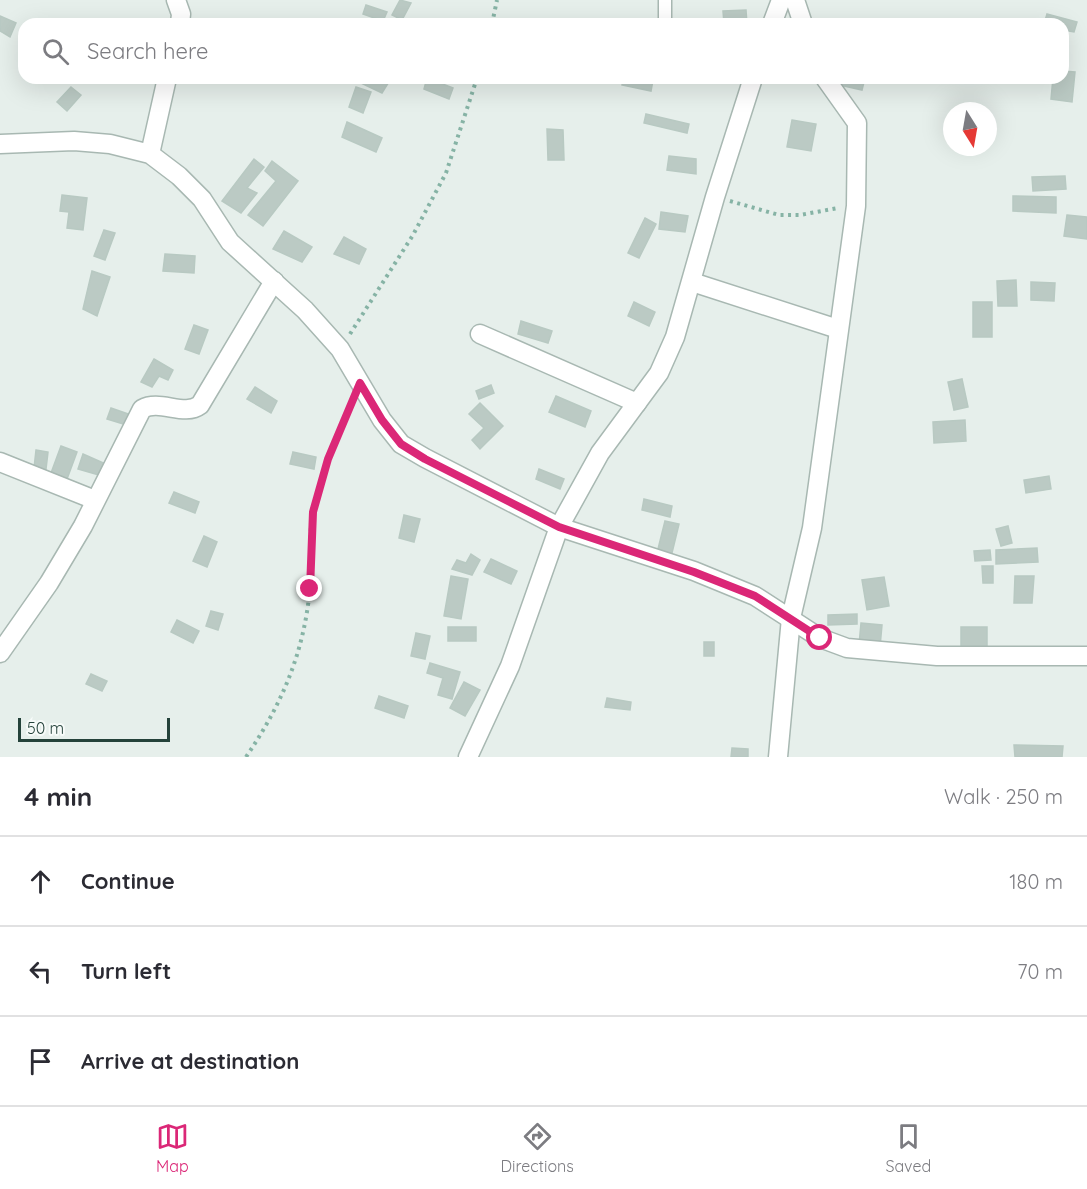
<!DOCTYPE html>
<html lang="en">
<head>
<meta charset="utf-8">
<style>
	:root { --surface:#fff; --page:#f2f2f3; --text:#2b2b33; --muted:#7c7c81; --line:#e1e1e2; --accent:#db2777 }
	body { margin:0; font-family:Quicksand,sans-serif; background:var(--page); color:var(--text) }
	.compass { position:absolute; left:943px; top:102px; width:54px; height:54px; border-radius:50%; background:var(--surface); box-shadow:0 6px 24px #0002; rotate:169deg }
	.scale { position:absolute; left:18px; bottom:15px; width:152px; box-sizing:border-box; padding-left:6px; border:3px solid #24423a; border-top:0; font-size:16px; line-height:21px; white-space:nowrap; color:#24423a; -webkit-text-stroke:4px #f7fbf9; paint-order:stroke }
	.stop { position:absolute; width:18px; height:18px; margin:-14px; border:4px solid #db2777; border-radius:50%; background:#fff }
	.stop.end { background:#db2777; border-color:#fff; box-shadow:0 2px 6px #0008 }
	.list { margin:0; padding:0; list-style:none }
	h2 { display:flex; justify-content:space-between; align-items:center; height:78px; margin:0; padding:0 24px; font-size:26px }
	h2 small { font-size:20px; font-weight:400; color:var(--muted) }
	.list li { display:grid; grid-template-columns:39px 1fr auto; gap:18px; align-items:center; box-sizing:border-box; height:90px; padding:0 24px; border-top:2px solid var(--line) }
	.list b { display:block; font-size:22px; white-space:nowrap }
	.list em { font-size:20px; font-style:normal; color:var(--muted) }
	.icon { flex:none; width:33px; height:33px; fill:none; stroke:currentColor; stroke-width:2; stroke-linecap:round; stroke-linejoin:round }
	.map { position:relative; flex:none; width:1087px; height:757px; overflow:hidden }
	.search { position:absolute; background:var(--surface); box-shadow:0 6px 24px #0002; left:18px; right:18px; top:18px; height:66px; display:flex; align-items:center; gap:15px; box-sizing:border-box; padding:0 21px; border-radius:18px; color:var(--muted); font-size:22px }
	.sheet { height:348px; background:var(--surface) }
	nav { display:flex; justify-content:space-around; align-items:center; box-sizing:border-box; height:84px; border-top:2px solid var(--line); background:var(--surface); font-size:16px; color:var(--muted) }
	nav a { display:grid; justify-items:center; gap:3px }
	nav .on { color:var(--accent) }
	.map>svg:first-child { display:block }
</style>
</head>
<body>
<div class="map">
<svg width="1087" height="757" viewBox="0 0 1087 757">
	<rect width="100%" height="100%" fill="#e6efeb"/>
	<g fill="#bbcac4" stroke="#b8c9c2" stroke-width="1.5">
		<path d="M400,0L411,3L402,20L392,15Z"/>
		<path d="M366,5L387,12L383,21L363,14Z"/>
		<path d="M746,10L747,24H724L723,11Z"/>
		<path d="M1047,14L1077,22L1074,32L1063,30V24H1044Z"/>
		<path d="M0,16L16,23L10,37L0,31Z"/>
		<path d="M1063,71L1075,72L1072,102L1051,99L1053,78H1063Z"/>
		<path d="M360,78H385L390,80L382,93L359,82Z"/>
		<path d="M427,78L453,88L449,99L424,89Z"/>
		<path d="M624,78H658V80H653L651,91L622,85Z"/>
		<path d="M837,78H865L862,90L835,84Z"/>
		<path d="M71,87L81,95L67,111L57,102Z"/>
		<path d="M356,87L371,92L363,113L349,107Z"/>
		<path d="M646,114L689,124L687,133L644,123Z"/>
		<path d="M792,120L816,124L811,151L787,147Z"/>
		<path d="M347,122L382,138L376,152L342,137Z"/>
		<path d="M547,129L563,130L564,160H548Z"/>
		<path d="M669,156L696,159V174L667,170Z"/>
		<path d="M254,159L264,167L247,188L257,193L241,213L222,201Z"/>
		<path d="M272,161L298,181L263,226L248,215L276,181L265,171Z"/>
		<path d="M1065,176L1066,189L1033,191L1032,177Z"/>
		<path d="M62,195L87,198L83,230L67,228L69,212L60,211Z"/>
		<path d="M1013,196L1056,197V213L1013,211Z"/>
		<path d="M661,212L688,216L685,232L659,229Z"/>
		<path d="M1067,215L1087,217V239L1064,236Z"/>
		<path d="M645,218L656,224L639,258L628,253Z"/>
		<path d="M104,230L115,233L105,260L94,256Z"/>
		<path d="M284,231L312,247L302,262L273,249Z"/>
		<path d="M344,237L366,249L359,264L334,254Z"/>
		<path d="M165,254L195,256L194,273L163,271Z"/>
		<path d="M92,271L110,277L97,316L83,309Z"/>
		<path d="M1016,280L1017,306H998L997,281Z"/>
		<path d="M1031,282L1055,283L1054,301L1031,300Z"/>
		<path d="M634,302L655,312L649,326L628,316Z"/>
		<rect x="973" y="302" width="19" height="35"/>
		<path d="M521,321L552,331L548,343L518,334Z"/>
		<path d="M194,325L208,330L199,354L185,349Z"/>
		<path d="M154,359L173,370L168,380L159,376L152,387L141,382Z"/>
		<path d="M962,379L968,407L954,410L948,382Z"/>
		<path d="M491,385L494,393L479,399L476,391Z"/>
		<path d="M255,387L277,401L271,413L247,399Z"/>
		<path d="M556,396L591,411L585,427L549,412Z"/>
		<path d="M480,403L503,426L480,449L472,440L484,428L469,414Z"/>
		<path d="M111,408L134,416L130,426L107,419Z"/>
		<path d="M965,420L966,441L934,443L933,422Z"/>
		<path d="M61,446L77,452L67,479L51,473Z"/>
		<path d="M36,450L48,452L46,469L34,468Z"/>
		<path d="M293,452L316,457L314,469L290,464Z"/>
		<path d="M83,454L110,466L106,477L78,469Z"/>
		<path d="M539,469L564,479L560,489L536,479Z"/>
		<path d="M1049,476L1051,489L1026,493L1024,480Z"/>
		<path d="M174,492L199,502L195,513L169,503Z"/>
		<path d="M644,499L672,506L670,517L642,510Z"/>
		<path d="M404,515L420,519L414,542L399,538Z"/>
		<path d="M665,521L679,524L671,557L657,553Z"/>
		<path d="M1008,526L1012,543L1001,546L996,529Z"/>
		<path d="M204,536L217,542L207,567L193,561Z"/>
		<path d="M1037,548L1038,562L996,564V550Z"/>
		<path d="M990,550L991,560L975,561L974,551Z"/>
		<path d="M471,554L480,560L472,575L452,569L457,560L466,563Z"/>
		<path d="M491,559L517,571L511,584L484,572Z"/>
		<path d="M982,566H993V583H983Z"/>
		<path d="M451,576L468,579L461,619L444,616Z"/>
		<path d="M1015,576H1034L1032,603H1014Z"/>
		<path d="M884,577L889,606L867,610L862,580Z"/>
		<path d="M211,611L223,614L218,630L206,626Z"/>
		<path d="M857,614V624L828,625V615Z"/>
		<path d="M177,620L199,631L193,643L171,632Z"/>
		<path d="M861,623L882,625L880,647L859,645Z"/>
		<rect x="448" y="627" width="28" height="14"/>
		<path d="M961,627H987V655L961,656Z"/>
		<path d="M416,633L430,636L425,659L411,656Z"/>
		<rect x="704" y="642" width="10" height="14"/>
		<path d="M430,663L460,672L452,699L438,695L443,678L427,673Z"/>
		<path d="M91,674L107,681L102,691L86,684Z"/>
		<path d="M464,682L480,690L465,716L450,708Z"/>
		<path d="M379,696L408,706L404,718L375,708Z"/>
		<path d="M607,698L631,702L630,710L605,707Z"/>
		<path d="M1014,745L1063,746L1062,757H1015Z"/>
		<path d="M732,748L748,749V757H731Z"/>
	</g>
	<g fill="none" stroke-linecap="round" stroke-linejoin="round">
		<defs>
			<path id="lane" d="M665,0V24"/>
			<g id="street">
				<path d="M176,0L181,14L180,24"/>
				<path d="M795,0L803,24"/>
				<path d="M772,24L781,0"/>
				<path d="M0,144L74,141L110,144L150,154L179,176L202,199L230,242L305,310L340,349L382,420L401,444L425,458L559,527L694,571L755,596L820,638L847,648L937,656H1087"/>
				<path d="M150,154L167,78"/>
				<path d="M692,282L838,329"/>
				<path d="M480,334L637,403"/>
				<path d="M0,462L95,500"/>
				<path d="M0,653L49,583L83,526L142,409C160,399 184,417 200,405L274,281"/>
				<path d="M468,757L510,666L559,527L600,453L659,373L675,337L715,197L753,78"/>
				<path d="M778,757L791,618L812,528L856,206L857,123L825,78"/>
			</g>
		</defs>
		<use href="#lane" stroke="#a8b8b2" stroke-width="15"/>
		<use href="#street" stroke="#a8b8b2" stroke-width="21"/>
		<g stroke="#86b3a5" stroke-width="4" stroke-dasharray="3 4.5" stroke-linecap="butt">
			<path d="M492,24L497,0"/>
			<path d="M730,201L779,215H800L838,208"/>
			<path d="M350,334L413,235L446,173L477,78"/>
			<path d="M246,757C282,704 304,653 310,588C312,563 308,536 313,511C321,473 337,438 351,403"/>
		</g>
		<use href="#lane" stroke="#fff" stroke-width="12"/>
		<use href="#street" stroke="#fff" stroke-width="18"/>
	</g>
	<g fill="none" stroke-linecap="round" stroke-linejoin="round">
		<path stroke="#db2777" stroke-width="8" d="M310,589L313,512L328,459L360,383L382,420L401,444L425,459L559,527L694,572L755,596L820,638"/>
	</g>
</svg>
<svg class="compass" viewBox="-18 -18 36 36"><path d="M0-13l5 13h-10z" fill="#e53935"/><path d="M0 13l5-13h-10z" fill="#7c7c81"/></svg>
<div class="scale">50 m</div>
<div class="stop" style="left:820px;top:638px"></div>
<div class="stop end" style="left:310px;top:589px"></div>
<div class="search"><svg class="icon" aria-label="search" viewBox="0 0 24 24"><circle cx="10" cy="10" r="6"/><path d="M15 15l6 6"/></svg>Search here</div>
</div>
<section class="sheet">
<h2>4 min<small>Walk · 250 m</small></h2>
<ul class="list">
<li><svg class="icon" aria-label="ahead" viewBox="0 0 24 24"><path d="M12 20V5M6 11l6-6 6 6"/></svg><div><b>Continue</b></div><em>180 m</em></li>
<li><svg class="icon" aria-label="left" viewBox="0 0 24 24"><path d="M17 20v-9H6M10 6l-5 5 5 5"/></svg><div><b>Turn left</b></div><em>70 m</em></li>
<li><svg class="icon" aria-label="arrive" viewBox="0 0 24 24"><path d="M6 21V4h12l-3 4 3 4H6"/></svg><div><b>Arrive at destination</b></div></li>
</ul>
</section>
<nav>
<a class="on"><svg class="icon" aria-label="map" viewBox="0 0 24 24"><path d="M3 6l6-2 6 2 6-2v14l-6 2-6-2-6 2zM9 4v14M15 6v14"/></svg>Map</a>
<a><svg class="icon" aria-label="directions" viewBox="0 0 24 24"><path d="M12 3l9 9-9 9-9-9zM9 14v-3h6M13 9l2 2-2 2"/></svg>Directions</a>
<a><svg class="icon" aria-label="saved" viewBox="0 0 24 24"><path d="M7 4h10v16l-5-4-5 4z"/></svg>Saved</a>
</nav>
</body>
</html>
